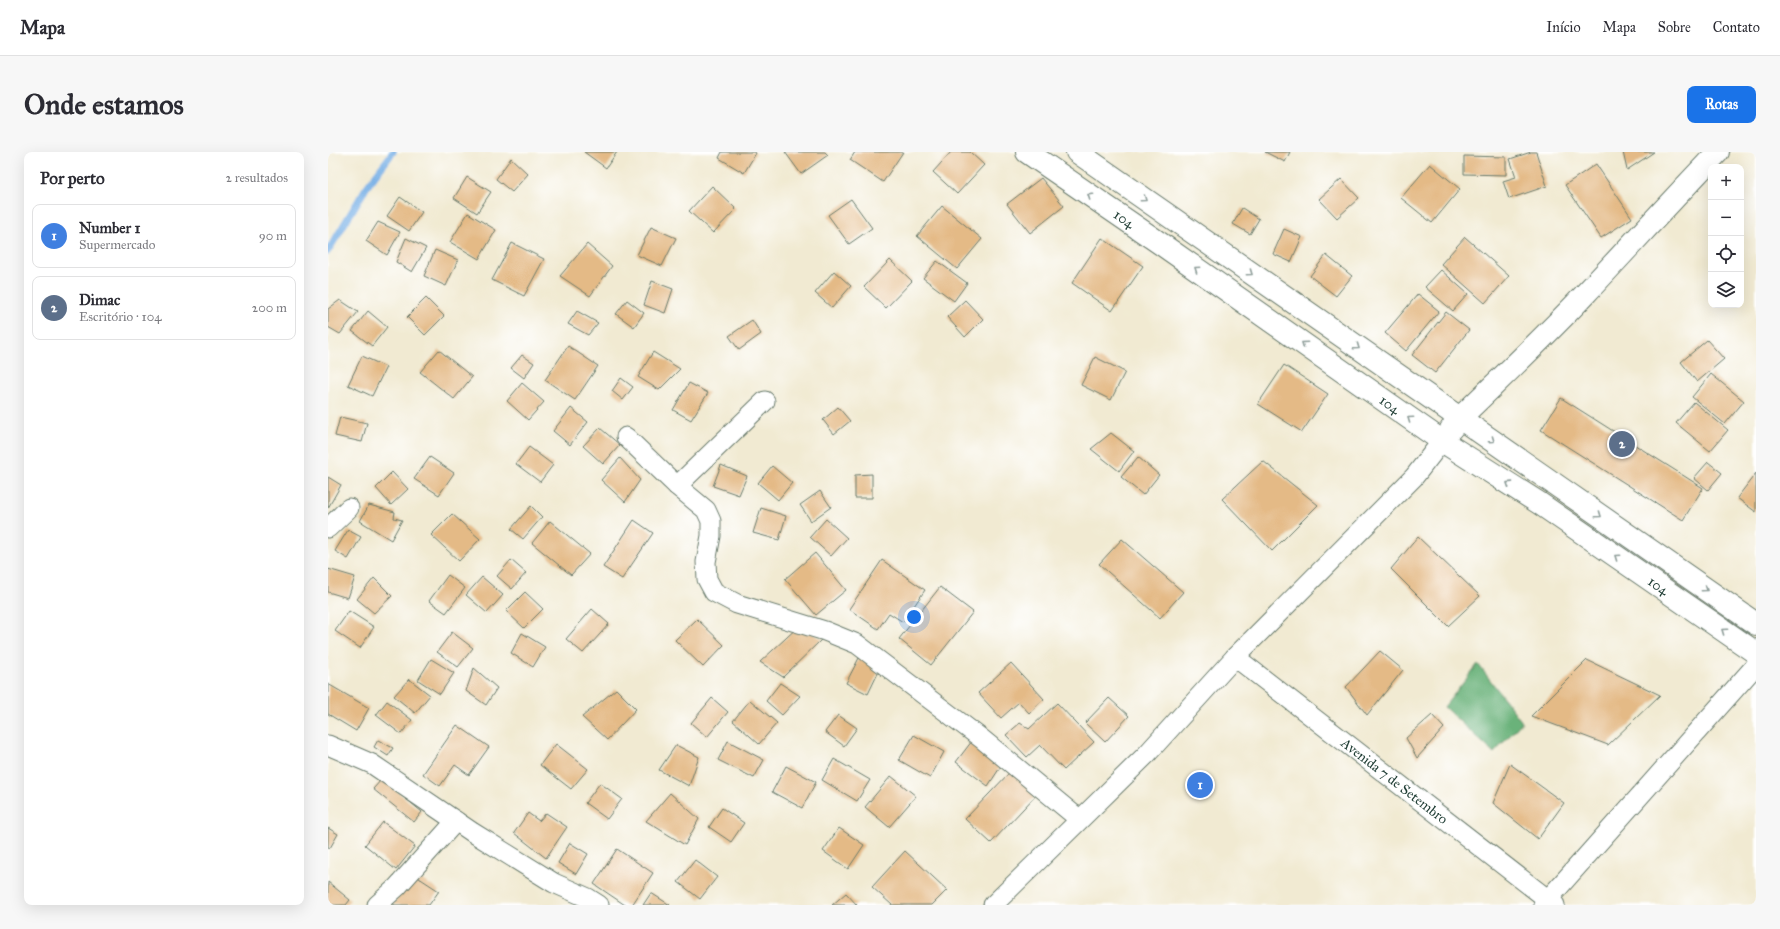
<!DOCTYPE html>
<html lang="pt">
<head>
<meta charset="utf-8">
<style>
	:root { --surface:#fff; --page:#f7f7f7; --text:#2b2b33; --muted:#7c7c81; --line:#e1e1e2; --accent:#1a73e8 }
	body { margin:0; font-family:"IM FELL Great Primer",serif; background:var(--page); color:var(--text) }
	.controls { position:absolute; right:12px; top:12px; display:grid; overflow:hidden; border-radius:8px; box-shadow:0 4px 16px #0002 }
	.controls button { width:36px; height:36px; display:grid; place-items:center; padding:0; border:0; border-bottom:1px solid var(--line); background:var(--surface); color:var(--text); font:20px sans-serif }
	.you { position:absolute; left:586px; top:465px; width:14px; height:14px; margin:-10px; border:3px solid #fff; border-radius:50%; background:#1a73e8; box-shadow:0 0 0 6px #1a73e833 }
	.badge { display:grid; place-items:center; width:26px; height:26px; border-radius:50%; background:var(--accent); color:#fff; font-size:13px; font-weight:700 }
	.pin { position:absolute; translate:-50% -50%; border:2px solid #fff; box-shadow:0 1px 4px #0006 }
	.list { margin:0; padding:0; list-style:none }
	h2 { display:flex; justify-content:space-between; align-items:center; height:52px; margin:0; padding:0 16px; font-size:17px }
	h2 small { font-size:13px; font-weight:400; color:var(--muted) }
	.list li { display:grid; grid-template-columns:26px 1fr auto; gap:12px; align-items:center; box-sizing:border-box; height:64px; margin:0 8px 8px; padding:0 8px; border:1px solid var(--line); border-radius:8px }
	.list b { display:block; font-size:15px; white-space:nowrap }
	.list p { margin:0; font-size:13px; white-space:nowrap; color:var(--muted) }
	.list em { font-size:13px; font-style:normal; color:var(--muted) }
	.icon { flex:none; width:22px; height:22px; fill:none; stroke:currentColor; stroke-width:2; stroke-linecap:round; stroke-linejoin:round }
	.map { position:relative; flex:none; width:1428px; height:753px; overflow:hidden; border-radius:8px }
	header { display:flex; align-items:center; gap:24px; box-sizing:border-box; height:56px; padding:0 20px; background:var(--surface); border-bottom:1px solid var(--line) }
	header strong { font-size:19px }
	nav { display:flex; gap:22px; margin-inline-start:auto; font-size:14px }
	.intro { display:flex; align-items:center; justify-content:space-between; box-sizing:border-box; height:96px; padding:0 24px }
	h1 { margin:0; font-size:28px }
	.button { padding:10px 18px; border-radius:8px; background:var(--accent); color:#fff; font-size:14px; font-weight:700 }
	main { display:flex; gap:24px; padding:0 24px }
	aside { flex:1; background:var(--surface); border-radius:8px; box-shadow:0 4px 16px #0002 }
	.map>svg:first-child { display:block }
</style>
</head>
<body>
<header>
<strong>Mapa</strong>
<nav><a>Início</a><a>Mapa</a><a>Sobre</a><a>Contato</a></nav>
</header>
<div class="intro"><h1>Onde estamos</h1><a class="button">Rotas</a></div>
<main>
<aside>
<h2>Por perto<small>2 resultados</small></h2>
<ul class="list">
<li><span class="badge" style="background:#3f7fe0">1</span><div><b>Number 1</b><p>Supermercado</p></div><em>90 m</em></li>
<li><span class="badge" style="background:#5c6f8a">2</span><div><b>Dimac</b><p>Escritório · 104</p></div><em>200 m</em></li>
</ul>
</aside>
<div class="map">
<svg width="1428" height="753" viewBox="0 0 1428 753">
	<rect width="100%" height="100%" fill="#fff"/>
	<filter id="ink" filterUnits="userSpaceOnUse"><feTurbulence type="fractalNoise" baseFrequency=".025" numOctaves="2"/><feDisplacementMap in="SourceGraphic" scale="8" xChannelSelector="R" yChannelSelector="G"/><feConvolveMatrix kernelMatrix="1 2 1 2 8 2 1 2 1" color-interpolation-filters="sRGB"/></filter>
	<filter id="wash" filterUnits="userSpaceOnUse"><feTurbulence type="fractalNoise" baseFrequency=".012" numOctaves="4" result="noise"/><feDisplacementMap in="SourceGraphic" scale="16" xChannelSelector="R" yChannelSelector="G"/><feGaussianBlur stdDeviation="0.9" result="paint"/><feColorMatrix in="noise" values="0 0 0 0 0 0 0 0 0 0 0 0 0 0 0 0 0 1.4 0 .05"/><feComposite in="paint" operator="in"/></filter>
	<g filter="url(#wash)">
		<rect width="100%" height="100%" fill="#f1ead2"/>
		<path fill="#6ab27a" stroke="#447857" d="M1150,512L1194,570L1166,601L1116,555Z"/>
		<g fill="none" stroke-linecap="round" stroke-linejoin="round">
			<path stroke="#74aee5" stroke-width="7" d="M0,99L38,36L65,0"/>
		</g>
		<g id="blocks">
			<g fill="#e4ba86">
				<path d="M256,0H289L278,16Z"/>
				<path d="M394,0H426L428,1L416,21L391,6Z"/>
				<path d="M457,0H497L500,3L473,22Z"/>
				<path d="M527,0H575L555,30L522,8Z"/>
				<path d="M623,0H642L656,13L629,42L605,20Z"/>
				<path d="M937,0H962L957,10Z"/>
				<path d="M1203,0H1208L1219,34L1181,47L1175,29L1188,25L1182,7Z"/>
				<path d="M1295,0H1326L1299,18Z"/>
				<path d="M1136,4L1178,5V23L1136,22Z"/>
				<path d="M183,6L200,22L184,40L168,27Z"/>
				<path d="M1102,12L1132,37L1104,71L1073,46Z"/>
				<path d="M1268,12L1304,66L1273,86L1237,33Z"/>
				<path d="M139,25L163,40L149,61L126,46Z"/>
				<path d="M713,26L736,54L702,81L679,52Z"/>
				<path d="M1013,27L1031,46L1009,66L991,47Z"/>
				<path d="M384,34L408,57L385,81L361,59Z"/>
				<path d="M72,45L94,60L81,79L59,64Z"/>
				<path d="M523,47L544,76L521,92L500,63Z"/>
				<path d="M614,54L654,87L629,117L589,84Z"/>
				<path d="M914,56L931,67L922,82L905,72Z"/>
				<path d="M140,61L168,78L151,107L122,90Z"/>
				<path d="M50,70L72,80L59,103L38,89Z"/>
				<path d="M323,75L348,86L334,114L309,103Z"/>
				<path d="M956,77L974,85L963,110L945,102Z"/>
				<path d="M1137,85L1181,124L1157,151L1113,112Z"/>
				<path d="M78,86L98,96L84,120L68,110Z"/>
				<path d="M774,86L815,114L784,159L744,131Z"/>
				<path d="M184,91L216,107L196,144L164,128Z"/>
				<path d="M259,92L284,114L262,144L232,124Z"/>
				<path d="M107,98L130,108L118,134L96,124Z"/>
				<path d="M998,103L1024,124L1008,144L982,124Z"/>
				<path d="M562,108L584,129L558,156L536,135Z"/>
				<path d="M609,109L639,131L626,149L595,126Z"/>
				<path d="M1113,118L1140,142L1125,159L1097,135Z"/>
				<path d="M506,119L523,134L504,156L487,141Z"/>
				<path d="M324,129L345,137L337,161L316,153Z"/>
				<path d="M1090,142L1111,159L1078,199L1057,181Z"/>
				<path d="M98,146L116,164L97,183L79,165Z"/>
				<path d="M12,148L30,160L12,182L0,175V157Z"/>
				<path d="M299,148L316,161L306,175L288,162Z"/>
				<path d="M637,148L655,167L637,185L619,165Z"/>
				<path d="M40,159L59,175L44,194L24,179Z"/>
				<path d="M249,159L270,171L260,183L240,172Z"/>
				<path d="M1118,160L1141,178L1107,221L1084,203Z"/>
				<path d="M424,168L433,182L411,198L401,184Z"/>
				<path d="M1379,188L1396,207L1369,230L1353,210Z"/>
				<path d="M240,194L270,214L247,248L217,228Z"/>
				<path d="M111,198L144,225L126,247L92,220Z"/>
				<path d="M325,200L352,217L331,238L310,225Z"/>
				<path d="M194,203L206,211L196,226L183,216Z"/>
				<path d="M34,204L58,215L44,244L20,233Z"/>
				<path d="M767,205L797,220L783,248L753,233Z"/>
				<path d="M956,213L1000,242L974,280L930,252Z"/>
				<path d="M1383,222L1416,249L1397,272L1364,245Z"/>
				<path d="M293,226L305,235L295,248L284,239Z"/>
				<path d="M194,231L216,250L200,268L179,249Z"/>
				<path d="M361,231L380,241L363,268L345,258Z"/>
				<path d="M1233,246L1375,336L1355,368L1213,278Z"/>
				<path d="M1366,250L1400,278L1382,299L1348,271Z"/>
				<path d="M510,255L522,269L506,282L495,268Z"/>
				<path d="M243,256L260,270L242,293L225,279Z"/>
				<path d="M12,265L39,271L34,290L7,284Z"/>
				<path d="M272,276L292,293L275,312L255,294Z"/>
				<path d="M783,281L806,299L791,319L763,297Z"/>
				<path d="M201,295L225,313L212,330L188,312Z"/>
				<path d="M102,305L126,321L111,343L86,327Z"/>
				<path d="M810,305L831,323L815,343L793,325Z"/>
				<path d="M292,306L312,328L297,350L273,328Z"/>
				<path d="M935,309L990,353L944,399L894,347Z"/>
				<path d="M1380,310L1394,321L1380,338L1366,326Z"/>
				<path d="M393,313L419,324L411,343L385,334Z"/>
				<path d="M444,314L464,331L450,348L430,331Z"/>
				<path d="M64,320L80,337L63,353L48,336Z"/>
				<path d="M1428,321V360L1409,346Z"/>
				<path d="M544,322V346H527V323Z"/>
				<path d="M0,325L13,333L0,356Z"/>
				<path d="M492,339L503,355L483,369L472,353Z"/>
				<path d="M41,353L67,360L66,366L74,368L63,388L32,369Z"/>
				<path d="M203,354L214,365L195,387L183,377Z"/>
				<path d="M433,356L458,364L451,388L425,381Z"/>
				<path d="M124,362L152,387L131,409L103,383Z"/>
				<path d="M498,367L519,386L503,404L482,385Z"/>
				<path d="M306,368L325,381L294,427L275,415Z"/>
				<path d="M222,369L262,402L243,423L204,391Z"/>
				<path d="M20,378L33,385L20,407L7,399Z"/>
				<path d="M1090,385L1152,444L1120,474L1063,417Z"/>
				<path d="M794,387L855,440L832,466L771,412Z"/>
				<path d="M487,401L518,438L488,463L457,427Z"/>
				<path d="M183,408L198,421L184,437L169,424Z"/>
				<path d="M554,408L597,438L575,470L561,461L550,477L521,457Z"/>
				<path d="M0,417L27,425L20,446L0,440Z"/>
				<path d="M120,423L137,436L118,461L101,449Z"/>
				<path d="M154,425L175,443L159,461L138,443Z"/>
				<path d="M46,426L64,444L46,461L29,447Z"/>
				<path d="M612,435L645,460L603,513L571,487Z"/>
				<path d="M197,440L215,457L196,476L178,459Z"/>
				<path d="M264,457L281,472L255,501L238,487Z"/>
				<path d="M21,459L46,475L32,496L7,479Z"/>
				<path d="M369,467L396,493L375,515L347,488Z"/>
				<path d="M471,474L494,487L455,525L432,510Z"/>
				<path d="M124,480L145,496L130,515L109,500Z"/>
				<path d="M194,481L217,495L205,515L183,501Z"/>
				<path d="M1052,499L1075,518L1039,563L1018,535Z"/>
				<path d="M531,506L552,517L540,542L518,531Z"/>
				<path d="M103,507L126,521L112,542L90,528Z"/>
				<path d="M1259,508L1332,543L1280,593L1203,564Z"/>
				<path d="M683,511L716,547L701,561L691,550L673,566L650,541Z"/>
				<path d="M146,516L169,536L158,553L138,539Z"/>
				<path d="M81,527L102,543L87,561L66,544Z"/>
				<path d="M452,531L472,544L454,563L438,549Z"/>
				<path d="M0,532L41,556L28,579L0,562Z"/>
				<path d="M288,537L308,557L279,588L254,565Z"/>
				<path d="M384,546L400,560L379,585L363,571Z"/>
				<path d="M781,546L801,564L777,590L757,571Z"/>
				<path d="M422,548L449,571L431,592L405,569Z"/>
				<path d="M59,549L84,568L73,582L48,563Z"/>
				<path d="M729,551L766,590L736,618L712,593L699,605L678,583L692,571L701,577Z"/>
				<path d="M510,563L529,576L516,594L497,580Z"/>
				<path d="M1104,563L1116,576L1089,606L1078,586Z"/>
				<path d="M129,573L161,595L141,623L127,613L112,634L95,622Z"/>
				<path d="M586,583L616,600L602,626L571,608Z"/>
				<path d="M50,588L65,596L60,604L46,595Z"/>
				<path d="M400,589L436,608L426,626L390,608Z"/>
				<path d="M644,589L675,611L660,634L628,610Z"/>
				<path d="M228,592L260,617L243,637L212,613Z"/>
				<path d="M348,593L371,605L361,634L331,618Z"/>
				<path d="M506,607L542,628L529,649L494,628Z"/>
				<path d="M1182,612L1236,651L1210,687L1165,651Z"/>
				<path d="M458,614L488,630L474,656L444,640Z"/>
				<path d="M685,617L711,640L663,691L637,667Z"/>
				<path d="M563,624L588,644L561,675L537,655Z"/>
				<path d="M54,627L94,660L86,670L45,637Z"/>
				<path d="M272,631L294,647L279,667L257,651Z"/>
				<path d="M342,641L371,667L357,693L318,669Z"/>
				<path d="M394,656L416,671L403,690L381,675Z"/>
				<path d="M200,661L211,669L218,661L239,675L218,706L186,681Z"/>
				<path d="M55,670L87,694L68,718L37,693Z"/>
				<path d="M0,676L10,682L2,696L0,695Z"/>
				<path d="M511,676L536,693L520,717L495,699Z"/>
				<path d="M242,691L260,702L248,722L230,711Z"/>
				<path d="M289,697L325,721L304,753H297L266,732Z"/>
				<path d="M577,699L619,738L604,753H564L544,735Z"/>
				<path d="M367,708L389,725L372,747L350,730Z"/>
				<path d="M85,722L111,739L101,753H67L65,752Z"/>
				<path d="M0,730L22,748L18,753H0Z"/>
				<path d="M323,741L342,753H315Z"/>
				<path d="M518,741L529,753H504Z"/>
			</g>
		</g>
	</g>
	<g filter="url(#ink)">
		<use href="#blocks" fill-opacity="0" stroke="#687a6b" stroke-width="1"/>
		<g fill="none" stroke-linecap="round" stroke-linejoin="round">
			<defs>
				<g id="street">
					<path d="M437,249L349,334L378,358L383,369V384L378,410L379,427L386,440L409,452L497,479L529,492L654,587L751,667"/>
					<path d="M298,285L349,334"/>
					<path d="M0,376L21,356"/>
					<path id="s1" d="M907,505L1227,753"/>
					<path d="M0,593L44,612L144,680L226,731L260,746L271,753"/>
					<path d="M49,753L69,735L128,669"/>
					<path d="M665,753L818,603L907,505L1086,325L1114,289"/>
					<path d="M1215,753L1428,513"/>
				</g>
				<g id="secondary">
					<path id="s2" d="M699,0L836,94L1114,289L1211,351L1428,501"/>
					<path d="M749,0L1428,472"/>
					<path d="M1123,277L1132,266C1175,224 1219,183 1259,140C1303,93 1346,46 1390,0"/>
				</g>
			</defs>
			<use href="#street" stroke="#687a6b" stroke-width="21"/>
			<use href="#secondary" stroke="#687a6b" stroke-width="24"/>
			<use href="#street" stroke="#fff" stroke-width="19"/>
			<use href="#secondary" stroke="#fff" stroke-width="22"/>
		</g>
		<defs><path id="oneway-chevron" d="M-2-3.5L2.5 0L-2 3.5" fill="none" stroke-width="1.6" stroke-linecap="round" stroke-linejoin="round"/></defs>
		<g stroke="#8f9e9a">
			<use href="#oneway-chevron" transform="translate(762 44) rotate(-146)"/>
			<use href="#oneway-chevron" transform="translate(816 47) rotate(35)"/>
			<use href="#oneway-chevron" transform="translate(869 117) rotate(-145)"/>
			<use href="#oneway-chevron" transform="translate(922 121) rotate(35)"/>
			<use href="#oneway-chevron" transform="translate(976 192) rotate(-145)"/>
			<use href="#oneway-chevron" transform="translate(1029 195) rotate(35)"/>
			<use href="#oneway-chevron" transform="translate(1082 267) rotate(-145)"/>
			<use href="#oneway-chevron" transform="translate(1164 288) rotate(35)"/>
			<use href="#oneway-chevron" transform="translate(1181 332) rotate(-147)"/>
			<use href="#oneway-chevron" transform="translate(1271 363) rotate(35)"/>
			<use href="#oneway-chevron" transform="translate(1289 405) rotate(-145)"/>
			<use href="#oneway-chevron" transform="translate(1377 437) rotate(35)"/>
			<use href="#oneway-chevron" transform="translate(1396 479) rotate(-145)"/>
		</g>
	</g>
	<g text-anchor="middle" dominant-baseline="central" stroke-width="3" stroke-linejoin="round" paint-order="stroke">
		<g font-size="14" fill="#1f3d34" stroke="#fff">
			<text stroke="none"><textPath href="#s2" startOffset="118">104</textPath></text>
			<text stroke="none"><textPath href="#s2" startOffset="442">104</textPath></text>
			<text stroke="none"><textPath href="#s2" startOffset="766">104</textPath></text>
			<text stroke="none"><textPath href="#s1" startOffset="202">Avenida 7 de Setembro</textPath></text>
		</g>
	</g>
</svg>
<div class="controls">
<button>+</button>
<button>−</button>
<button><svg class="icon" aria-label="locate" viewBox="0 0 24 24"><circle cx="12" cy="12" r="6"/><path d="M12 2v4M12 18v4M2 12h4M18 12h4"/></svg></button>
<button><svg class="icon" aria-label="layers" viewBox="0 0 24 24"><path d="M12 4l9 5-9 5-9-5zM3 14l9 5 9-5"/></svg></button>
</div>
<div class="you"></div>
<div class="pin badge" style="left:872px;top:633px;background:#3f7fe0">1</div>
<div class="pin badge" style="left:1294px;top:292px;background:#5c6f8a">2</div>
</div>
</main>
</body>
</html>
